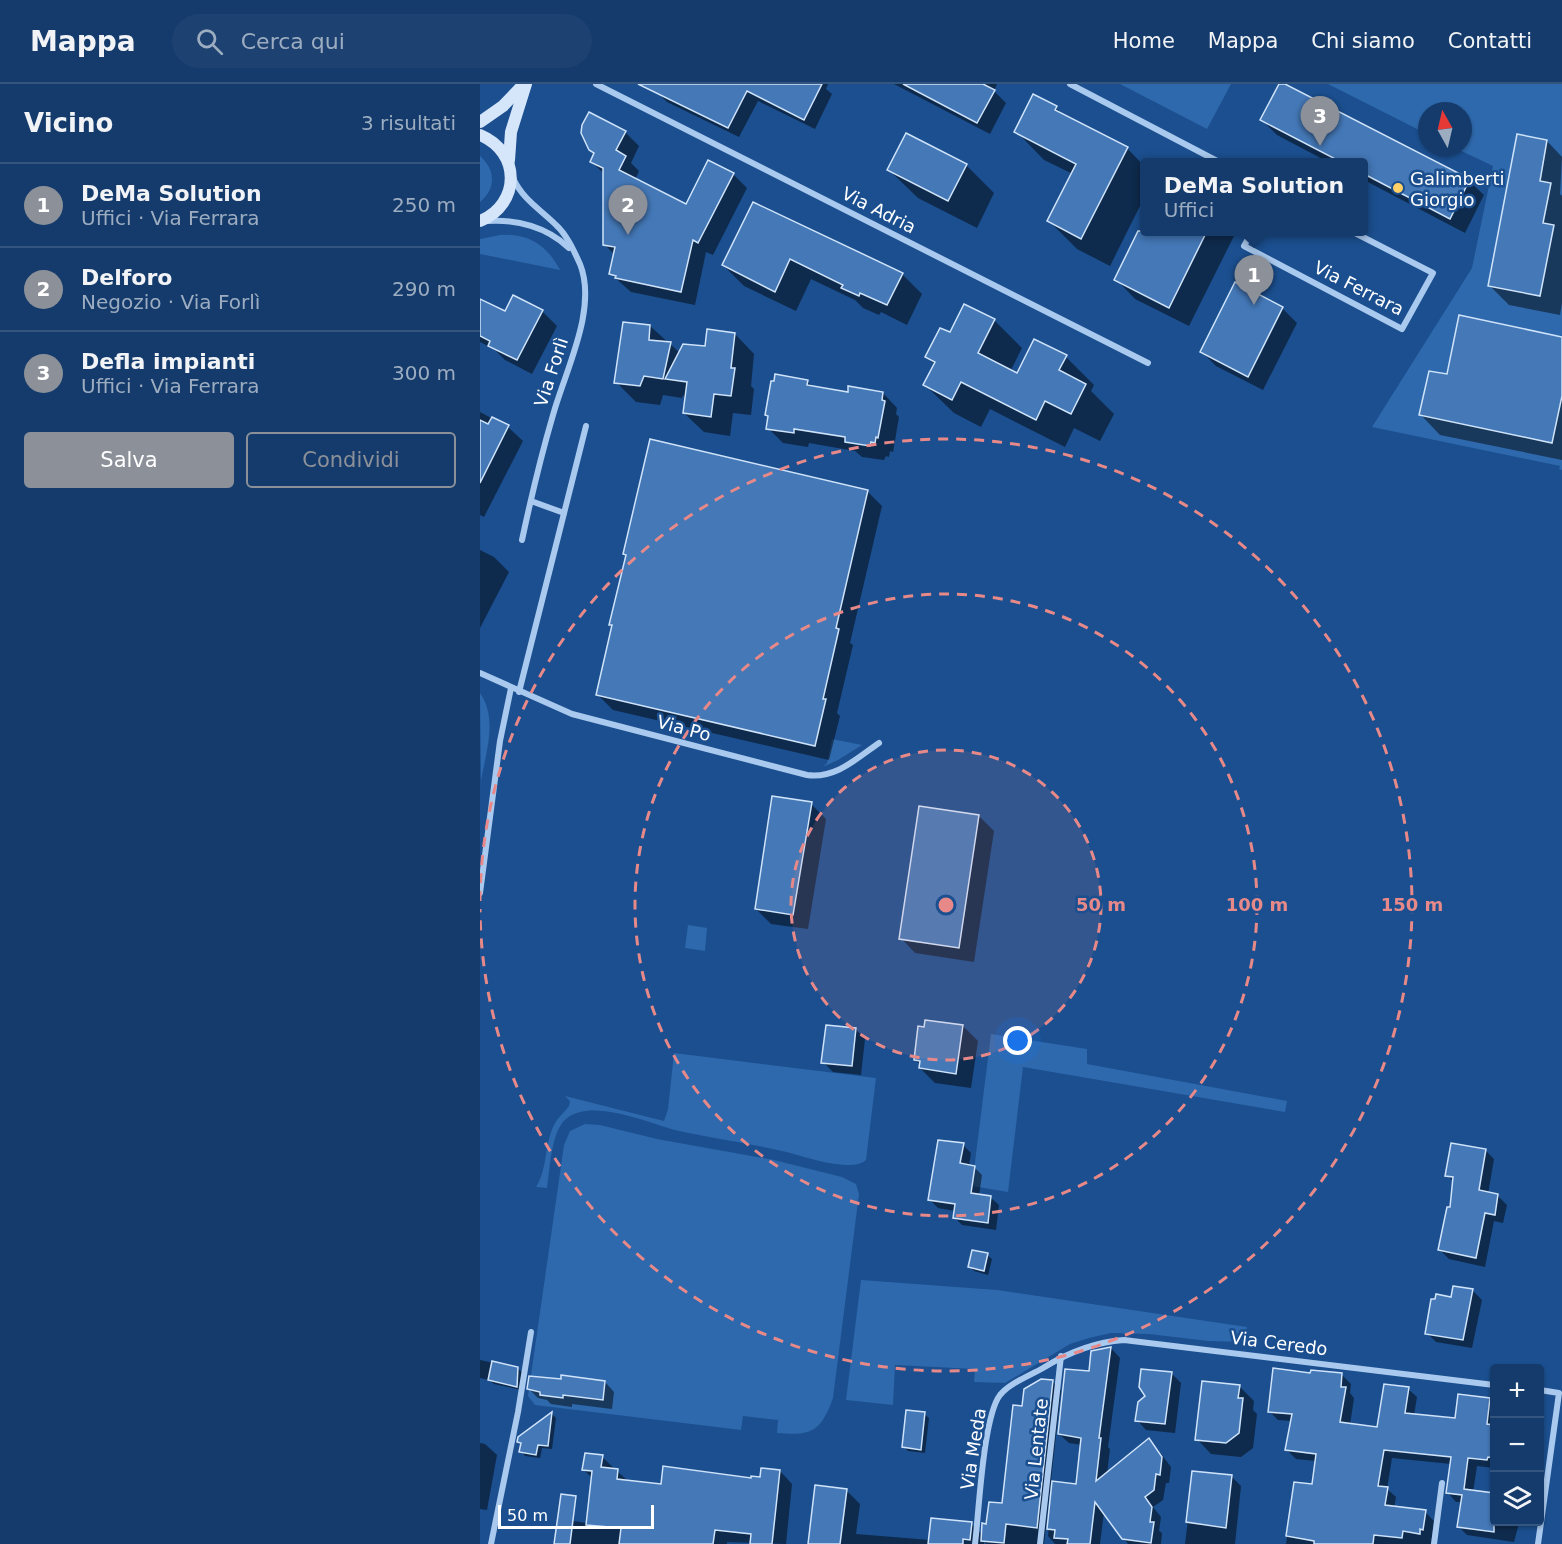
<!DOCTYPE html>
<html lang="it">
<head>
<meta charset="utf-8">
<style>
	:root { --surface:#143b6b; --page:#1d4271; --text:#f1f3f6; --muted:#9dadc1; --line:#33557e; --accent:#8c9099 }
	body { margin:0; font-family:"DejaVu Sans",sans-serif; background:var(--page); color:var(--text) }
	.controls { position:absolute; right:18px; bottom:18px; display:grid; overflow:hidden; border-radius:6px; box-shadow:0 2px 4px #0004 }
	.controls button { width:54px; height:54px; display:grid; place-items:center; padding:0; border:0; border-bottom:2px solid var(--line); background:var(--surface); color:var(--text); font:30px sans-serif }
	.compass { position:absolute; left:938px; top:18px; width:54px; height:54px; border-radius:50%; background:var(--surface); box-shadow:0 2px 4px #0004; rotate:352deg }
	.scale { position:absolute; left:18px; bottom:15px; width:156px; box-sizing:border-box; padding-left:6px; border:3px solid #fff; border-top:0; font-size:16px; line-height:21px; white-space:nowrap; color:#fff; -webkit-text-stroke:4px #1b4f8f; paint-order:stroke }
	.you { position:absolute; left:538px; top:957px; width:21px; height:21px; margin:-15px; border:4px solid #fff; border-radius:50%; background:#1a73e8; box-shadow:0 0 0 9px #1a73e833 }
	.badge { display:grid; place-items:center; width:39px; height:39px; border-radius:50%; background:var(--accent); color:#fff; font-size:20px; font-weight:700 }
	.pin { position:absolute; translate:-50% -50px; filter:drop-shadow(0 2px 3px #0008) }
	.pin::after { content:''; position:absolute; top:32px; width:21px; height:18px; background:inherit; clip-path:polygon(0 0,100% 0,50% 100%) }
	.popup { position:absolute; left:660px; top:74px; width:228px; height:78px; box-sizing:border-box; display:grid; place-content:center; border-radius:6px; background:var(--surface); filter:drop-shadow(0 2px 4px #0005); font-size:20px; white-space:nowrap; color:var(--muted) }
	.popup b { font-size:22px; color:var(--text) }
	.popup::after { content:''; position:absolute; left:50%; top:100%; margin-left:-12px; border:12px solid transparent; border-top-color:var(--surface) }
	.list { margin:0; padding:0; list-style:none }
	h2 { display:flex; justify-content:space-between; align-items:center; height:78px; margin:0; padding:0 24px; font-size:26px }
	h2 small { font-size:20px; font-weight:400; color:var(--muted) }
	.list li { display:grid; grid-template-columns:39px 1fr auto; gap:18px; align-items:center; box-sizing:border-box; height:84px; padding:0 24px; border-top:2px solid var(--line) }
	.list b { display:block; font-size:22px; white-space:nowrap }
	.list p { margin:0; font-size:20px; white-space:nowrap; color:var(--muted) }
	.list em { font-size:20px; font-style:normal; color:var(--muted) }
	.actions { display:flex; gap:12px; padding:18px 24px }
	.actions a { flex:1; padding:14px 0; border:2px solid var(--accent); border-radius:6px; text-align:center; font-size:21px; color:var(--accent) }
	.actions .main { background:var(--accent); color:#fff }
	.icon { flex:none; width:33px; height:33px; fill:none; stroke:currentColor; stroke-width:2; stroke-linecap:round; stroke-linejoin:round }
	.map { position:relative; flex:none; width:1082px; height:1460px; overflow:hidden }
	header { display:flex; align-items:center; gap:36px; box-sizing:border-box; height:84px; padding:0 30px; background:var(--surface); border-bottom:2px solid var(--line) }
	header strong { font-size:28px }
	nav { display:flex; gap:33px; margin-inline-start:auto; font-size:21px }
	.search { width:420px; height:54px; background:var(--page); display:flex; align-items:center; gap:15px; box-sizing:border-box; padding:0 21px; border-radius:33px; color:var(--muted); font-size:22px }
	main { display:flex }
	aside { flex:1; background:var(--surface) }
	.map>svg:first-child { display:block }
</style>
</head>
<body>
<header>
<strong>Mappa</strong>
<div class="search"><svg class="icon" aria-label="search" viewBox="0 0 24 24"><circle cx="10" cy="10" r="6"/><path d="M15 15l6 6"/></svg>Cerca qui</div>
<nav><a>Home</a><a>Mappa</a><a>Chi siamo</a><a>Contatti</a></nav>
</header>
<main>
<aside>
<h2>Vicino<small>3 risultati</small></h2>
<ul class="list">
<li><span class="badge">1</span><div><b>DeMa Solution</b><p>Uffici · Via Ferrara</p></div><em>250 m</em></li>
<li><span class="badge">2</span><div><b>Delforo</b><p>Negozio · Via Forlì</p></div><em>290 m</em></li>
<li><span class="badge">3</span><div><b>Defla impianti</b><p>Uffici · Via Ferrara</p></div><em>300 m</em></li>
</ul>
<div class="actions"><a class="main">Salva</a><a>Condividi</a></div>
</aside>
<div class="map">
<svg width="1082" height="1460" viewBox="0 0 1082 1460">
	<rect width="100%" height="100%" fill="#1b4f8f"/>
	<g fill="#2e69ad">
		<path d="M640,0H751L727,45Z"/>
		<path d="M848,0H1082V386L1079,385L1080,382L892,343L992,184L1013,82L973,63H983V27H947V50Z"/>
		<path d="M0,72C15,85 17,104 0,118Z"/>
		<path d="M20,151C48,149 67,161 80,186L0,170V155Z"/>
		<path d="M0,609C18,635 6,668 1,697Z"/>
		<path d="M352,655L382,661L358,676L343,683L347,679Z"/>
		<path d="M208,841L227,844L225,867L205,864Z"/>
		<path d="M511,950L607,965V980L807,1017L805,1028L543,983L528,1108L492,1102Z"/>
		<path d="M194,969L396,994L386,1076C378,1083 365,1081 355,1080C334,1077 314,1069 293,1065C262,1058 230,1054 199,1047C170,1040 112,1013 86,1035C71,1047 70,1086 67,1104L56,1103C68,1084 64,1061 74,1041C78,1033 84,1029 89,1022L90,1017L85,1012L184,1037L188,1025Z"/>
		<path d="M105,1040L120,1041L177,1055L294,1076L362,1093L376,1100L379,1110L353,1314C341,1348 331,1352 297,1349L298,1336L263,1332L261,1346L55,1321L48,1312L84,1061L90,1047Z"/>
		<path d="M381,1196L517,1206L767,1243L764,1258L728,1257L669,1250L631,1249L609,1254L590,1260L525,1299L494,1298L495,1285L415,1281L413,1321L366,1316Z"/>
	</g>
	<g fill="#0007">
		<path d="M181,0H348L346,5L352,10L335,45L278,17L259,53L187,18L177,8Z"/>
		<path d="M414,0H517L514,7L526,19L510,50Z"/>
		<path d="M801,0L989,97L1004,111L985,149L884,96V79H850L797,51L782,36Z"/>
		<path d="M554,12L576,24L587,34L647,64L664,82V114L630,182L597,165L569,137L593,90L564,76L536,47Z"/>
		<path d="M145,48L159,62L151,79L159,87L155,96L207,122L253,90L267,104L233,171L226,168L215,221L151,208L131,190L135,171L125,161L124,90L112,78L115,70L110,65Z"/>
		<path d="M1067,57L1082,73L1080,110L1082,112V219L1080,231L1029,221L1010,202Z"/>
		<path d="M486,81L514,109L497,144L438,114L409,86Z"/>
		<path d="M274,120L422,190L442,210L427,241L401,228L399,231L383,224L375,216L331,195L316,227L264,202L243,181Z"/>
		<path d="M664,138V148H756L709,242L655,215L636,195Z"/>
		<path d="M0,216L25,229L62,227L77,242L52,290L25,276L14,265L0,258Z"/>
		<path d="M802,224L817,239L783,306L736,282L721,267Z"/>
		<path d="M514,236L542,264L531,286L538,291L586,273L614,301L611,307L634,330L620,357L594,344L585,363L510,325L501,343L474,329L445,301L455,281L447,273L470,250Z"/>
		<path d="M170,242L200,269L227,264L255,250L274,270L271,302L274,305L271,331L253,329L250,352L224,348L204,329L206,314L203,311L202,314L183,311L180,321L156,318L136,298Z"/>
		<path d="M1082,254V376L960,351L941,331L968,292Z"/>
		<path d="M327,297L334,304L369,310L403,309L417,324L416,330L419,333L413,368L410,367L409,373L406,372L404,376L382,373L375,367L329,359L328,363L303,359L288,344Z"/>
		<path d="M0,328L28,343L43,357L4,433L0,431Z"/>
		<path d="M387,407L402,422L370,559L373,561L357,629L360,632L349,676L133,626L118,611L133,543L131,540Z"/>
		<path d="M0,466L14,473L29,488L0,544Z"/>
		<path d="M331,720L346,735L328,845L291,840L276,825Z"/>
		<path d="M499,732L514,747L494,878L435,869L421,854Z"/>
		<path d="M483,942L498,957L491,1004L455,999L440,984L441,981L435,976Z"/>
		<path d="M376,945L385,955L381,991L353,988L343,978Z"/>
		<path d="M483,1061L491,1069L489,1082L494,1083L502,1091L499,1112L510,1113L519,1121L516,1146L482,1141L474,1133L475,1127L458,1124L450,1116Z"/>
		<path d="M1005,1066L1014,1075L1008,1110L1018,1112L1027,1121L1023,1139L1014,1137L1005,1183L969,1175L960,1166L971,1125L974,1098L967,1091Z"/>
		<path d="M507,1171L512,1175L508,1191L494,1187L490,1183Z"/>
		<path d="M993,1207L1002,1216L992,1264L956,1258L947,1249L972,1214Z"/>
		<path d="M631,1264L640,1274L628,1363L630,1365L627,1390L669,1356L678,1366L691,1383L689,1399H686L683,1416L673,1423L681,1433L679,1447L682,1449L681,1460H648L624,1428L620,1460H575L568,1452L574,1399L597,1401L602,1361L589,1359L579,1350L610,1289Z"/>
		<path d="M0,1276L37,1284L42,1288L41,1306L14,1300L9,1296L0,1294Z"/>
		<path d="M692,1290L701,1299L695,1349L666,1346L657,1336L667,1312Z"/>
		<path d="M832,1291H862L871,1300L870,1309L874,1314L870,1341L898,1345L928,1305L937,1313L934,1331L976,1336L1009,1316L1014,1321V1384L997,1382L993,1408L1014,1411V1438H1047V1440L1039,1439L1034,1458L987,1451L978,1442L982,1418H976L968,1409L971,1380L912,1374L907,1405L916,1413L914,1424L945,1428L954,1437L951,1460H806L815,1400L834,1402L836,1377L816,1375L807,1366L812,1337L798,1336L789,1327Z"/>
		<path d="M572,1297L581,1306L564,1460H506L504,1458V1460H329L366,1406L380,1420L376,1450L450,1456L491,1440L503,1451L523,1421L543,1324Z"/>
		<path d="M125,1298L134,1308L132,1325L92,1320V1323L71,1320L67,1316L58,1314L49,1305Z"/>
		<path d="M759,1302L774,1317L773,1326L777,1330L773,1364L761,1373L731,1370L717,1355Z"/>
		<path d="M72,1330L76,1334L72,1365L62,1364L60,1374L45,1372L41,1367L42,1361L39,1358L40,1354Z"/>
		<path d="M444,1330L449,1334L445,1369L428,1367L423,1362Z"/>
		<path d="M0,1359L5,1360L17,1371L7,1426L0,1425Z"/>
		<path d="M122,1373L149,1398L182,1401L272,1396L300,1387L312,1400L306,1460L247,1458V1460H75L79,1435L107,1439L112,1394L104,1386Z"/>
		<path d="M714,1388L752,1393L761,1402L755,1460H705Z"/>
	</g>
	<g fill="#4478b7" stroke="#cfe3fa" stroke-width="1.5">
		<path d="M158,0H342L324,36L267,7L248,44Z"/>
		<path d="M423,0H503L515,6L497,39Z"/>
		<path d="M799,0H805L990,95L970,135L884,90V78H861L780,36Z"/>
		<path d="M553,10L577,22L575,26L648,63L601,155L567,137L596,80L534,48Z"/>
		<path d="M109,28L146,47L136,66L146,72L139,86L206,120L228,76L254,89L218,159L213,156L201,208L135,194L136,192L129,190L135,163L123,161V84L110,78L114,69L109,66L101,49L102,41Z"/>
		<path d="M426,49L487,80L468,117L407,86Z"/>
		<path d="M1037,50L1067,56L1060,97L1071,99L1063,139L1074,141L1060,212L1008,202Z"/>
		<path d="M273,118L423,189L407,221L380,209L379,212L361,204L363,201L310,175L295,208L242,181Z"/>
		<path d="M658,147H727L689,224L634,196Z"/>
		<path d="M755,198L803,223L768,293L720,268Z"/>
		<path d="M33,211L63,226L37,276L8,262L10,257L0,252V215L25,227Z"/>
		<path d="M484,220L515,235L498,269L537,289L554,255L587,271L579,286L606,300L591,330L565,317L556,336L481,298L472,316L443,301L455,278L445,273L460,244L470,248Z"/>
		<path d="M979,231L1082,253V312L1072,359L939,331L949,287L967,290Z"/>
		<path d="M143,238L170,241L169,256L191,258L183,295L164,292L160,302L134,299Z"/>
		<path d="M227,245L255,249L251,284H255L251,312L234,310L231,333L203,329L207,298L185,295L203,260L225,262Z"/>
		<path d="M295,290L328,296L327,301L368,308V302L403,308L402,316L405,317L398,354L396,353L395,359L391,358L390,362L365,358V353L314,345V349L286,345L288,332L285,331L291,297H294Z"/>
		<path d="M12,333L29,341L0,399V336L8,340Z"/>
		<path d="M170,355L388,406L356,544L359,545L343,615H346L335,662L116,611L132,541H129L146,471L143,470Z"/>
		<path d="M292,712L332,718L313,831L275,825Z"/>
		<path d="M439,722L499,731L479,864L419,855Z"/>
		<path d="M445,936L483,941L476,990L439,984L440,977L434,976L438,942L444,943Z"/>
		<path d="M346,941L376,944L372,982L341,979Z"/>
		<path d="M458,1056L484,1059L480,1079L495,1082L491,1109L511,1112L508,1139L473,1134L475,1120L448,1116Z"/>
		<path d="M971,1059L1006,1065L999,1106L1018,1110L1015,1131L1005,1129L996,1174L958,1166L967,1123H970L973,1093L965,1092Z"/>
		<path d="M492,1166L508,1169L504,1187L488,1183Z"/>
		<path d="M973,1202L993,1205L983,1256L945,1250L951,1215H955L956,1210L971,1213Z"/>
		<path d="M631,1263L619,1354H621L616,1397L669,1354L682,1373L680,1391L676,1390L674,1406L665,1413L672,1423L670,1438H674L671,1459L642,1455L615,1418L610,1460H587L588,1455L574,1454L575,1446L567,1445L572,1397L596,1400L601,1354L578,1350L585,1285L609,1287L611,1267Z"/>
		<path d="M12,1277L38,1283L37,1303L8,1296Z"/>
		<path d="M793,1284L830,1289L831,1286L862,1289L861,1303H866L860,1338L897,1343L904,1300L929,1303L925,1329L975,1334L978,1310L1010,1314L1007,1340L1014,1341V1374L1008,1373L1007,1376L988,1374L984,1405L1014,1409V1448L977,1443L982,1411L966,1409L971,1373L904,1366L898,1402L908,1403L905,1421L946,1426L943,1446L940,1445V1450L923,1447L922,1454L894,1451L893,1460H834V1457L806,1452L814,1398L832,1400L836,1370L805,1366L812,1330L788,1328Z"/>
		<path d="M661,1285L692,1288L685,1340L655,1337L658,1318L665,1312L659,1303Z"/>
		<path d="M81,1291L125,1297L123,1316L83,1311V1314L60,1311V1308L47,1305L49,1292L81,1295Z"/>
		<path d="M561,1295L573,1296L557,1444L526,1440L524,1459L501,1457L502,1439L506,1440L509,1418L522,1419L533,1321L542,1322L544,1305Z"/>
		<path d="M722,1297L760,1301L758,1314H763L759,1349L746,1359L715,1356Z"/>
		<path d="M426,1326L445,1328L441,1366L422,1363Z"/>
		<path d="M72,1328L68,1362L58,1361L56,1371L39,1368L41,1359L37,1358L38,1353Z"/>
		<path d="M105,1369L123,1371L121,1383L138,1385L137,1395L181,1400L183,1382L271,1394V1392L280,1393L281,1384L300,1386L292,1460H270L271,1450L235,1446L233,1460H139L141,1444L106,1441L112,1387L102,1386Z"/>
		<path d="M712,1387L752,1391L746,1444L706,1438Z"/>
		<path d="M335,1401L367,1405L360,1460H328Z"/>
		<path d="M81,1410L96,1412L90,1460H74Z"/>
		<path d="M451,1434L492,1438L490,1456L483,1455V1460H448Z"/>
	</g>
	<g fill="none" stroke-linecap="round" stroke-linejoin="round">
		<g stroke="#a9c9ee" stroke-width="6">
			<path d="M116,0L668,279"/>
			<path d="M590,0L741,79"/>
			<path d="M33,94C43,116 60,125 76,141C87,151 94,167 100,180C118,225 85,287 73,331C61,372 51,414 42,456"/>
			<path d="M7,137C37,135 67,143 89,164"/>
			<path d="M772,148L764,162L922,245L953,189L873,148"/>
			<path d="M51,417L84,429"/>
			<path d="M0,589L92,630L327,691C356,695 377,674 399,659"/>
			<path d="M39,608L106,342"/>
			<path d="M0,809L20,657L31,604"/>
			<path d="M11,1460L38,1328L51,1248"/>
			<path d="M495,1460C499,1428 503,1333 520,1311C530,1299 549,1292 563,1284C589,1268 614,1258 644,1256L1014,1301"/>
			<path d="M560,1460L581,1272"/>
			<path d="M954,1460L962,1399"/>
			<path d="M1058,1460L1079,1309L1060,1306"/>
		</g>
		<g stroke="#d6e6fa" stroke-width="12">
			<path d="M0,38L23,22L43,1"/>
			<path d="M0,51C41,68 41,120 0,137"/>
			<path d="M29,76L31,48L46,0"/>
		</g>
	</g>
	<circle cx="466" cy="821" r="155" fill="#e88989" fill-opacity=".12"/>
	<g fill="none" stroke="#e88989" stroke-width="3" stroke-dasharray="10 8">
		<circle cx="466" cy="821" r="155"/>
		<circle cx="466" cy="821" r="311"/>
		<path d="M0 817A466 466 0 1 1 0 825"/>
	</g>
	<circle fill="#ffd166" stroke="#1b4f8f" stroke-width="2" cx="918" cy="104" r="6"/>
	<g text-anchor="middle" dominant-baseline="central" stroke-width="5" stroke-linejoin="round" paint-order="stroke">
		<g font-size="18" fill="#fff" stroke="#1b4f8f" text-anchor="start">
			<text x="930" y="94">Galimberti<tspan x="930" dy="21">Giorgio</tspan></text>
		</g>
		<g font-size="18" fill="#fff" stroke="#1b4f8f">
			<text transform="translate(399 126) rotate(27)">Via Adria</text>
			<text transform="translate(879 204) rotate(27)">Via Ferrara</text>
			<text transform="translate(71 288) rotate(-72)">Via Forlì</text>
			<text transform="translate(204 644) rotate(15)">Via Po</text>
			<text transform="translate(799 1259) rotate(7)">Via Ceredo</text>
			<text transform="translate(493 1365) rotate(-81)">Via Meda</text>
			<text transform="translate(556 1365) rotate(-84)">Via Lentate</text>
		</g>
	</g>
	<circle cx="466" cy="821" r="9" fill="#e88989" stroke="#1b4f8f" stroke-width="3"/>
	<g font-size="18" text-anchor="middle" font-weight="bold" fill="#e88989" stroke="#1b4f8f" stroke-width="5" stroke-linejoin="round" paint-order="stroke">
		<text x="621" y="827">50 m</text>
		<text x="777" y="827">100 m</text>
		<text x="932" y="827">150 m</text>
	</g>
</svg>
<div class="controls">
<button>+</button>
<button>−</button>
<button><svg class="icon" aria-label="layers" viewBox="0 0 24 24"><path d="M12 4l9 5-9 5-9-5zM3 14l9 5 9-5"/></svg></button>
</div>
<svg class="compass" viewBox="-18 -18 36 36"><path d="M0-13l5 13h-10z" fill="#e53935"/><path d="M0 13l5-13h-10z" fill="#9dadc1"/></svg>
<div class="scale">50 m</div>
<div class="you"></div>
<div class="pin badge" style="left:774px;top:221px">1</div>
<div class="popup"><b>DeMa Solution</b>Uffici</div>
<div class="pin badge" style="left:148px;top:151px">2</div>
<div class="pin badge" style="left:840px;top:62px">3</div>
</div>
</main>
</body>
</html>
